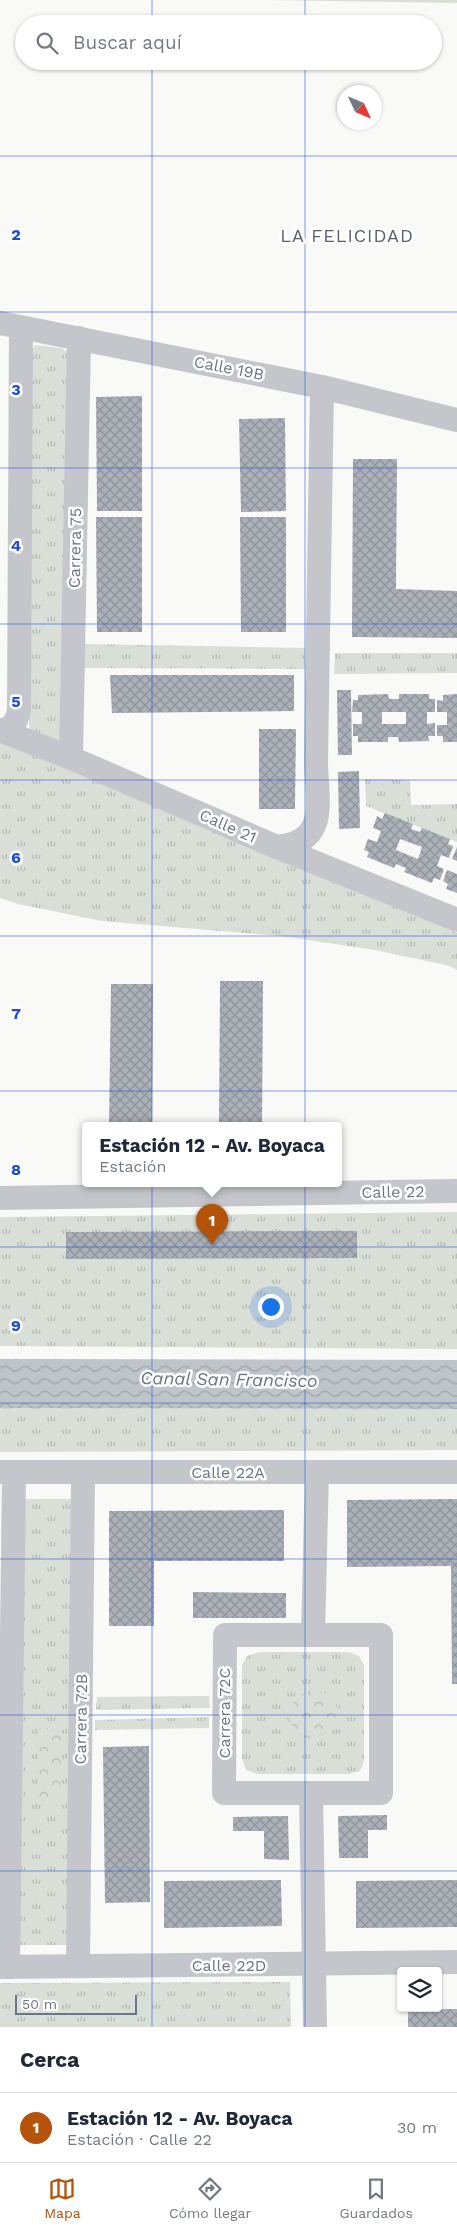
<!DOCTYPE html>
<html lang="es">
<head>
<meta charset="utf-8">
<style>
	:root { --surface:#fff; --page:#f6f6f7; --text:#1f2937; --muted:#747a83; --line:#e0e1e3; --accent:#b45309 }
	body { margin:0; font-family:"Work Sans",sans-serif; background:var(--page); color:var(--text) }
	.controls { position:absolute; right:15px; bottom:15px; display:grid; overflow:hidden; border-radius:5px; box-shadow:0 1px 4px #0004 }
	.controls button { width:45px; height:45px; display:grid; place-items:center; padding:0; border:0; border-bottom:1px solid var(--line); background:var(--surface); color:var(--text); font:25px sans-serif }
	.compass { position:absolute; left:337px; top:85px; width:45px; height:45px; border-radius:50%; background:var(--surface); box-shadow:0 1px 4px #0004; rotate:134deg }
	.scale { position:absolute; left:15px; bottom:12px; width:122px; box-sizing:border-box; padding-left:5px; border:2px solid #6b7587; border-top:0; font-size:14px; line-height:18px; white-space:nowrap; color:#6b7587; -webkit-text-stroke:4px #fff; paint-order:stroke }
	.you { position:absolute; left:270px; top:1306px; width:18px; height:18px; margin:-12px; border:4px solid #fff; border-radius:50%; background:#1a73e8; box-shadow:0 0 0 8px #1a73e833 }
	.badge { display:grid; place-items:center; width:32px; height:32px; border-radius:50%; background:var(--accent); color:#fff; font-size:16px; font-weight:700 }
	.pin { position:absolute; translate:-50% -41px; filter:drop-shadow(0 1px 2px #0008) }
	.pin::after { content:''; position:absolute; top:26px; width:18px; height:15px; background:inherit; clip-path:polygon(0 0,100% 0,50% 100%) }
	.popup { position:absolute; left:82px; top:1122px; width:260px; height:65px; box-sizing:border-box; display:grid; place-content:center; border-radius:5px; background:var(--surface); filter:drop-shadow(0 1px 4px #0005); font-size:16px; white-space:nowrap; color:var(--muted) }
	.popup b { font-size:19px; color:var(--text) }
	.popup::after { content:''; position:absolute; left:50%; top:100%; margin-left:-10px; border:10px solid transparent; border-top-color:var(--surface) }
	.list { margin:0; padding:0; list-style:none }
	h2 { display:flex; justify-content:space-between; align-items:center; height:65px; margin:0; padding:0 20px; font-size:21px }
	h2 small { font-size:16px; font-weight:400; color:var(--muted) }
	.list li { display:grid; grid-template-columns:32px 1fr auto; gap:15px; align-items:center; box-sizing:border-box; height:70px; padding:0 20px; border-top:1px solid var(--line) }
	.list b { display:block; font-size:19px; white-space:nowrap }
	.list p { margin:0; font-size:16px; white-space:nowrap; color:var(--muted) }
	.list em { font-size:16px; font-style:normal; color:var(--muted) }
	.icon { flex:none; width:28px; height:28px; fill:none; stroke:currentColor; stroke-width:2; stroke-linecap:round; stroke-linejoin:round }
	.map { position:relative; flex:none; width:457px; height:2027px; overflow:hidden }
	.search { position:absolute; background:var(--surface); box-shadow:0 1px 4px #0004; left:15px; right:15px; top:15px; height:55px; display:flex; align-items:center; gap:12px; box-sizing:border-box; padding:0 18px; border-radius:28px; color:var(--muted); font-size:19px }
	.sheet { height:135px; background:var(--surface) }
	nav { display:flex; justify-content:space-around; align-items:center; box-sizing:border-box; height:70px; border-top:1px solid var(--line); background:var(--surface); font-size:14px; color:var(--muted) }
	nav a { display:grid; justify-items:center; gap:2px }
	nav .on { color:var(--accent) }
	.map>svg:first-child { display:block }
</style>
</head>
<body>
<div class="map">
<svg width="457" height="2027" viewBox="0 0 457 2027">
	<defs>
		<pattern id="grass-tufts" width="24" height="20" patternUnits="userSpaceOnUse" patternTransform="scale(1.25)"><rect width="24" height="20" fill="#d9ded7"/><path d="M3 7l-1-3M5 7V3M7 7l1-3M15 17l-1-3M17 17v-4M19 17l1-3" fill="none" stroke="#b4b9b4"/></pattern>
		<pattern id="park-crowns" width="20" height="18" patternUnits="userSpaceOnUse" patternTransform="scale(1.25)"><rect width="20" height="18" fill="#d9ded7"/><path d="M2 6a3 3 0 1 1 6 0M12 15a3 3 0 1 1 6 0" fill="none" stroke="#b4b9b4"/></pattern>
		<pattern id="water-waves" width="16" height="10" patternUnits="userSpaceOnUse" patternTransform="scale(1.25)"><rect width="16" height="10" fill="#bdc5cb"/><path d="M0 5q4-4 8 0t8 0" fill="none" stroke="#9ea5aa"/></pattern>
		<pattern id="building-cross-hatch" width="8" height="8" patternUnits="userSpaceOnUse" patternTransform="scale(1.25)"><rect width="8" height="8" fill="#abb0b8"/><path d="M0 0l8 8M0 8l8-8" fill="none" stroke="#8f949b"/></pattern>
	</defs>
	<rect width="100%" height="100%" fill="#f9faf8"/>
	<g fill="url(#grass-tufts)">
		<path d="M265,0H457V3Z"/>
		<path d="M35,345L61,348L68,352L61,740L56,742L31,732L29,725L30,353Z"/>
		<path d="M84,644L305,648V669L83,668Z"/>
		<path d="M335,653H457V673L334,674Z"/>
		<path d="M0,741L457,933V970L450,966L375,950L281,936L102,921L18,904L0,898Z"/>
		<path d="M365,779L410,780L411,805L457,804V842L366,806Z"/>
		<path d="M457,1212V1349L0,1346V1217Z"/>
		<path d="M0,1408L457,1409V1450L0,1452Z"/>
		<path d="M24,1499H71L69,1945H19Z"/>
		<path d="M349,1652L359,1656L364,1665V1762L360,1771L349,1774H257L246,1770L242,1759V1665L247,1656L259,1652Z"/>
		<path d="M209,1696L210,1708L96,1710L97,1697Z"/>
		<path d="M209,1717V1728L95,1730V1720Z"/>
		<path d="M290,1982L291,2027H0V1983Z"/>
	</g>
	<g fill="url(#park-crowns)">
		<circle cx="314" cy="1715" r="24"/>
		<path d="M37,1728H61L62,1800L38,1801Z"/>
	</g>
	<path fill="url(#water-waves)" d="M0,1359L457,1360V1409L0,1408Z"/>
	<g fill="url(#building-cross-hatch)" fill-rule="evenodd">
		<path d="M142,396V511H97L96,397Z"/>
		<path d="M285,418L286,511L241,512L239,419Z"/>
		<path d="M353,459H397L396,589L457,591V638L352,637Z"/>
		<path d="M96,517H142V632H97Z"/>
		<path d="M240,517H286V632H241Z"/>
		<path d="M110,675H294V711L112,713Z"/>
		<path d="M337,690H351L352,755H338Z"/>
		<path d="M388,694L389,699H399V694H429V699H435V712H427V724L435,723V736H428L429,741L399,742L398,737H388V742H358V736H353V724H362V712H352L353,700H358V695ZM382,712H406V724H382Z"/>
		<path d="M457,694V742H443V736H437V725H447V712H437V700L443,701V695Z"/>
		<path d="M259,729H296L295,809H259Z"/>
		<path d="M359,771L360,828L339,829L338,772Z"/>
		<path d="M385,813L413,824L411,829L420,832L422,828L450,839L448,844L453,846L449,858L441,855L437,866L444,869L440,880L434,878L432,883L404,872L406,868L396,864L394,868L367,857L369,852L364,850L368,839L377,842L381,831L373,828L377,816L382,819ZM400,839L422,847L418,859L396,850Z"/>
		<path d="M457,847V861L452,859Z"/>
		<path d="M447,870L457,874V893L446,889L448,884L443,881Z"/>
		<path d="M220,981H263L262,1126H219Z"/>
		<path d="M111,984H153L152,1126H109Z"/>
		<path d="M357,1231V1258L66,1259V1232Z"/>
		<path d="M457,1499V1684H452L451,1566L347,1567V1500Z"/>
		<path d="M284,1510V1561H154V1626H109V1511Z"/>
		<path d="M193,1592L286,1593V1618H193Z"/>
		<path d="M149,1746L150,1902L105,1903L103,1747Z"/>
		<path d="M387,1815V1830H368V1858H339L338,1816Z"/>
		<path d="M288,1816L289,1860L264,1859V1831H233V1817Z"/>
		<path d="M281,1880L282,1926L164,1928V1881Z"/>
		<path d="M457,1880V1927L356,1928V1881Z"/>
		<rect x="408" y="2009" width="49" height="18"/>
	</g>
	<g fill="none" stroke-linecap="round" stroke-linejoin="round">
		<g stroke="#c4c6cb" stroke-width="24">
			<path d="M0,323L322,387L457,420"/>
			<path d="M0,730L71,758L277,847L457,920"/>
			<path d="M2,731C13,727 17,721 19,710L21,328"/>
			<path d="M71,758L79,338"/>
			<path d="M277,847C329,842 317,803 316,763L322,387"/>
			<path d="M0,1198L457,1191"/>
			<path d="M0,1472H457"/>
			<path d="M225,1635H381V1793H224Z"/>
			<path d="M313,1635L317,1472"/>
			<path d="M311,1793L315,2027"/>
			<path d="M78,1966L83,1473"/>
			<path d="M0,1967L457,1962"/>
			<path d="M8,1967L14,1472"/>
		</g>
	</g>
	<path fill="none" stroke="#1d4ed8" stroke-width="1" stroke-opacity="0.55" d="M152,0V24M305,0V24M152,61V2027M305,61V2027M0,156H457M0,312H457M0,468H457M0,624H457M0,780H457M0,936H457M0,1091H457M0,1247H457M0,1403H457M0,1559H457M0,1715H457M0,1871H457"/>
	<g text-anchor="middle" dominant-baseline="central" stroke-width="5" stroke-linejoin="round" paint-order="stroke">
		<g font-size="16" fill="#6b7587" stroke="#fff">
			<text transform="translate(229 368) rotate(11)">Calle 19B</text>
			<text transform="translate(75 548) rotate(-89)">Carrera 75</text>
			<text transform="translate(228 826) rotate(24)">Calle 21</text>
			<text transform="translate(393 1192) rotate(-1)">Calle 22</text>
			<text x="228" y="1472">Calle 22A</text>
			<text transform="translate(224 1713) rotate(-90)">Carrera 72C</text>
			<text transform="translate(81 1719) rotate(-89)">Carrera 72B</text>
			<text x="229" y="1965">Calle 22D</text>
		</g>
		<g font-size="18" letter-spacing="1" fill="#58606d" stroke="#fff">
			<text x="347" y="235">LA FELICIDAD</text>
		</g>
		<g font-size="18" font-style="italic" fill="#677682" stroke="#fff">
			<text transform="translate(229 1379) rotate(1)">Canal San Francisco</text>
		</g>
	</g>
	<g font-size="16" text-anchor="middle" font-weight="bold" fill="#1d4ed8" stroke="#fff" stroke-width="5" stroke-linejoin="round" paint-order="stroke">
		<text x="16" y="240">2</text>
		<text x="16" y="395">3</text>
		<text x="16" y="551">4</text>
		<text x="16" y="707">5</text>
		<text x="16" y="863">6</text>
		<text x="16" y="1019">7</text>
		<text x="16" y="1175">8</text>
		<text x="16" y="1331">9</text>
	</g>
</svg>
<div class="controls">
<button><svg class="icon" aria-label="layers" viewBox="0 0 24 24"><path d="M12 4l9 5-9 5-9-5zM3 14l9 5 9-5"/></svg></button>
</div>
<svg class="compass" viewBox="-18 -18 36 36"><path d="M0-13l5 13h-10z" fill="#e53935"/><path d="M0 13l5-13h-10z" fill="#747a83"/></svg>
<div class="scale">50 m</div>
<div class="you"></div>
<div class="pin badge" style="left:212px;top:1245px">1</div>
<div class="popup"><b>Estación 12 - Av. Boyaca</b>Estación</div>
<div class="search"><svg class="icon" aria-label="search" viewBox="0 0 24 24"><circle cx="10" cy="10" r="6"/><path d="M15 15l6 6"/></svg>Buscar aquí</div>
</div>
<section class="sheet">
<h2>Cerca<small></small></h2>
<ul class="list">
<li><span class="badge">1</span><div><b>Estación 12 - Av. Boyaca</b><p>Estación · Calle 22</p></div><em>30 m</em></li>
</ul>
</section>
<nav>
<a class="on"><svg class="icon" aria-label="map" viewBox="0 0 24 24"><path d="M3 6l6-2 6 2 6-2v14l-6 2-6-2-6 2zM9 4v14M15 6v14"/></svg>Mapa</a>
<a><svg class="icon" aria-label="directions" viewBox="0 0 24 24"><path d="M12 3l9 9-9 9-9-9zM9 14v-3h6M13 9l2 2-2 2"/></svg>Cómo llegar</a>
<a><svg class="icon" aria-label="saved" viewBox="0 0 24 24"><path d="M7 4h10v16l-5-4-5 4z"/></svg>Guardados</a>
</nav>
</body>
</html>
